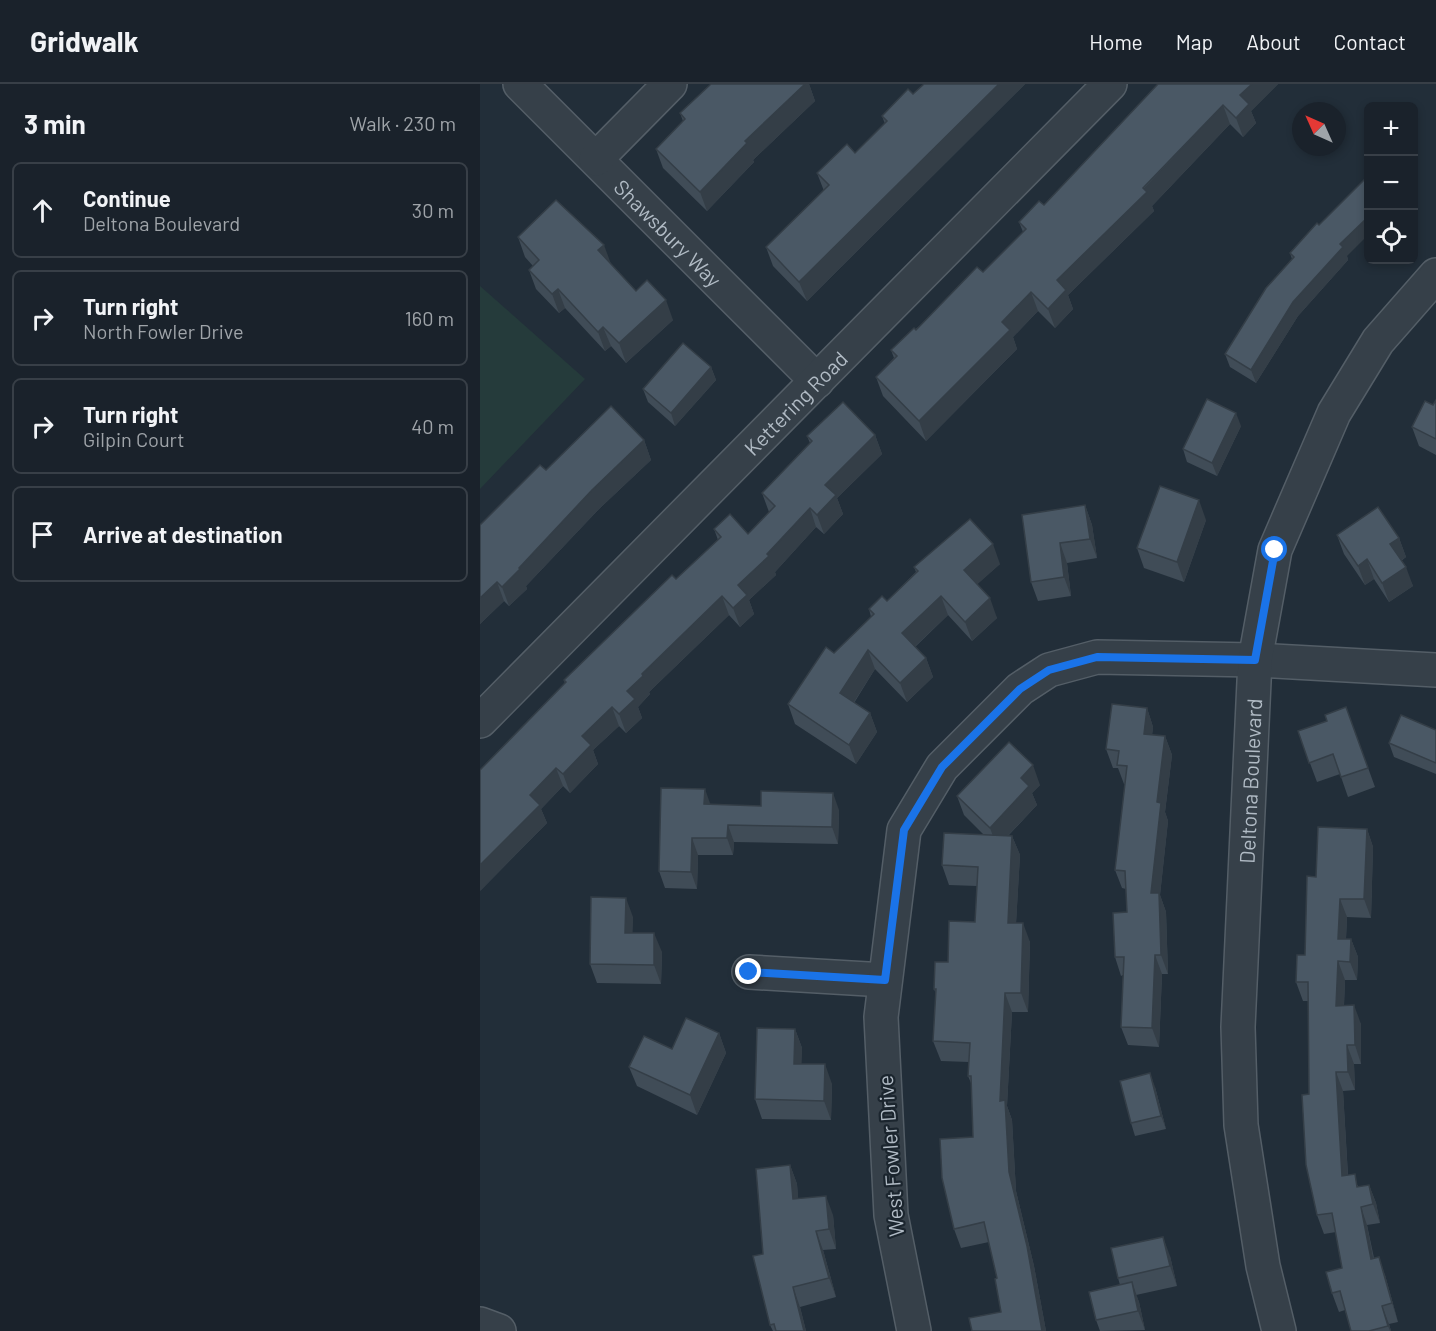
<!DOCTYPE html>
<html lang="en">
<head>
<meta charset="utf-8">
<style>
	:root { --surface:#1a222b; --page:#272f37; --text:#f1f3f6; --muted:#9fa4a9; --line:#383f47 }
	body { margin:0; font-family:Barlow,sans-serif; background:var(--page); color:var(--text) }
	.controls { position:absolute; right:18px; top:18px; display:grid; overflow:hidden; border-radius:9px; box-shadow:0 3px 9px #0003 }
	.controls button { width:54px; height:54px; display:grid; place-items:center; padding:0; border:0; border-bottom:2px solid var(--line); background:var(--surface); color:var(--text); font:30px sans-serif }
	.compass { position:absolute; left:812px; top:18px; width:54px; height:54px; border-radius:50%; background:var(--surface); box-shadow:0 3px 9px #0003; rotate:315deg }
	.stop { position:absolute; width:18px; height:18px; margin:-14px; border:4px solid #1a73e8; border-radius:50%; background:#fff }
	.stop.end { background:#1a73e8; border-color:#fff; box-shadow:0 2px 6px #0008 }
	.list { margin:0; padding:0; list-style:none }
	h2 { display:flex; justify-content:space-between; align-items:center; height:78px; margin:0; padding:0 24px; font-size:26px }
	h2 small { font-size:20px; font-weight:400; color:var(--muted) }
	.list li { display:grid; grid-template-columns:39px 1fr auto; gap:18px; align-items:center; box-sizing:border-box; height:96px; margin:0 12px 12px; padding:0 12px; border:2px solid var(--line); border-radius:9px }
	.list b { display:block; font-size:22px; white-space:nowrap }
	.list p { margin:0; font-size:20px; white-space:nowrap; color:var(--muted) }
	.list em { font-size:20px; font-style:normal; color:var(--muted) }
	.icon { flex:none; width:33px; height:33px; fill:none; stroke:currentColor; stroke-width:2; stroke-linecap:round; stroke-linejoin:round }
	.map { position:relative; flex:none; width:956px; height:1247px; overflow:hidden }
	header { display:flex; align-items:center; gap:36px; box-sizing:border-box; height:84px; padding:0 30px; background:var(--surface); border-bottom:2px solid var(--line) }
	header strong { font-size:28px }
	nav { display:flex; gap:33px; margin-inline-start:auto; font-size:21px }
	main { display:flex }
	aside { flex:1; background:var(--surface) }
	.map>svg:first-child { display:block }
</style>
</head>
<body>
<header>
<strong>Gridwalk</strong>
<nav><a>Home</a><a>Map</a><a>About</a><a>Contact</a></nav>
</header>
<main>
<aside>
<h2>3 min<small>Walk · 230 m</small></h2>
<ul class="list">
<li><svg class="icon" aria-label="ahead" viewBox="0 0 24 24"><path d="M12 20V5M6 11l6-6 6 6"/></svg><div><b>Continue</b><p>Deltona Boulevard</p></div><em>30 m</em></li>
<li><svg class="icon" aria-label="right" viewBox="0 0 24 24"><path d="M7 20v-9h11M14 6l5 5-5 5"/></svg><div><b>Turn right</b><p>North Fowler Drive</p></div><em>160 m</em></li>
<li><svg class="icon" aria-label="right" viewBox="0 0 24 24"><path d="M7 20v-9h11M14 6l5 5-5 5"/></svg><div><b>Turn right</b><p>Gilpin Court</p></div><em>40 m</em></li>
<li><svg class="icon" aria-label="arrive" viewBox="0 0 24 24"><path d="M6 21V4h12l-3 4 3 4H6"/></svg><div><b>Arrive at destination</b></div></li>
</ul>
</aside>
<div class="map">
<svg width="956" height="1247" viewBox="0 0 956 1247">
	<rect width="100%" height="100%" fill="#222e39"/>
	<path fill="#253b3b" d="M0,202L105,295L0,405Z"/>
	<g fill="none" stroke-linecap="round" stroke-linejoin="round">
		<defs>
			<g id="minor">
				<path id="s1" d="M40,0L337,297"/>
				<path d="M116,75L190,0"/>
				<path id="s2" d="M0,637L630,0"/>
				<path d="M269,888L405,896"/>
				<path d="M0,1240L19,1247"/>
				<path d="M434,1247L411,1131L401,933L424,746L462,683L540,605L569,586L617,573L775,576L956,586"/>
				<path id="s3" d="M799,1247L783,1182L761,1041L758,943L775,576L795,466L854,329L898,257L956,191"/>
			</g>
		</defs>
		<use href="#minor" stroke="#545e67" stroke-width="36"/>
		<use href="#minor" stroke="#364049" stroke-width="33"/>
	</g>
	<g fill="#404c57">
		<path d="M231,0H329L335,17L273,76L274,78L227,127L183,84L176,65L203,37L200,29Z"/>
		<path d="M444,0H545L327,217L293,182L286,163L344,107L337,89L375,69L405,40L402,32L433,10Z"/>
		<path d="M678,0H798L771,27L776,39L763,53L750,40L672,122L674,127L588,211L593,225L575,244L558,227L533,253L537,265L446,357L403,312L396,293L414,274L411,266L503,188L543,148L539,138L564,121Z"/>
		<path d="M38,153L131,180L156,207L193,236L146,279L131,262L125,267L85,224L79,229L56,205L49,186L53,182L45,173Z"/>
		<path d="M810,169L867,172L868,176L818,232L776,299L750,283L745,270L812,175Z"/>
		<path d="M231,283L236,296L195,342L168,318L163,305Z"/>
		<path d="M956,316V371L939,362L932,343L953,321Z"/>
		<path d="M761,342L737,392L707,378L703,365Z"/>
		<path d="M395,351L402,370L357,414L363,430L344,450L336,443L295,488L296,491L269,516L274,530L260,543L249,531L169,608L170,610L158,623L162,634L146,649L139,642L113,666L118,680L90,709L83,702L61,725L67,739L0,807L85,600L84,596L196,495L238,456L234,445L268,450L289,428L282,409L330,359L327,352Z"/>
		<path d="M164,356L171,376L119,425L46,502L47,505L29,522L24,517L0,540V441L66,386Z"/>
		<path d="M605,421L612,441L617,474L587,479L591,512L558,517L551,498Z"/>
		<path d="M726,436L704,498L664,484L657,464Z"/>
		<path d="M857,451L919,454L926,473L921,477L933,502L909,518L894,495L885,501L864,470Z"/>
		<path d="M520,480L497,500L517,534L492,557L468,531L435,563L446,574L453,593L427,618L395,585L374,619L390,629L397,648L376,680L315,640L308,620L354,569L391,533L389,525L407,517L436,488L434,483Z"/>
		<path d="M866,623L895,703L868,713L860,690L837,698L818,647L847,637Z"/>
		<path d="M667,624L673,643L672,651L685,652L692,671L685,728L688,737L680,811L686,828L688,890H682L679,963L648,961L641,943L643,891L641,892L635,873L647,828L646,805L642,804L635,786L645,700H644L638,684H633L626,665Z"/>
		<path d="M956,646V690L914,673L909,659Z"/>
		<path d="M560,701L552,709L557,721L528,752H532L540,771L536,839L550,858L548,928H532L527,1022L532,1036L536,1107L554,1182L566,1247H492L521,1228L517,1194L509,1158L481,1164L474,1145L493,1053L491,999L488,992L489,978L461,977L453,957L456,910L454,905L468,878L495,838L497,802L469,801L462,781L504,751L484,731L477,712Z"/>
		<path d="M230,720L359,726L358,760L254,758L253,771H218L217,805L185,804L179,787Z"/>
		<path d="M887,745L893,763L891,834L867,833L866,855H871L878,873L877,896H865L864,922L881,940V980H874L875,1006L863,1007L868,1091L879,1103L889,1101L896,1119L900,1139L887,1141L894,1174L905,1191L918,1238L909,1240L911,1247H871L865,1226L859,1228L852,1209L862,1184L856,1148L844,1150L837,1131L829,1010L828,917H823L816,898L825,871L836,793Z"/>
		<path d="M153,833L152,849L182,868L181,900L117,899L110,880Z"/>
		<path d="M315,945L322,964L321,980L352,1000L351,1036L282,1035L275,1015Z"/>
		<path d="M239,949L246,969L217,1031L157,1002L149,983L192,965Z"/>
		<path d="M675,1003L686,1045L655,1052L651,1039Z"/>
		<path d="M310,1081L317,1100L318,1115L353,1131L356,1165L343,1166L356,1213L320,1223L326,1247H293L290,1241L283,1170Z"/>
		<path d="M690,1172L697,1202L656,1211L659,1218L665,1246L620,1247L616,1236L640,1201L638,1194Z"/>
	</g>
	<g fill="#343e47">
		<path d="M325,0H329L335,17L273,76L274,78L227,127L220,108L265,57Z"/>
		<path d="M519,0H545L327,217L319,198Z"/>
		<path d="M772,0H798L771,27L776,39L763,53L756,34L760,11Z"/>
		<path d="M743,21L750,40L672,122L674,127L588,211L593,225L575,244L568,225L577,196Z"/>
		<path d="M888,133V151L867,172L868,176L818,232L776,299L771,286L813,218L860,160Z"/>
		<path d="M124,161L131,180L118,166Z"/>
		<path d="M78,205L85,224L79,229L72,210Z"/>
		<path d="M551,208L558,227L533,253L537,265L446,357L439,337L522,238Z"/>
		<path d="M186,216L193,236L146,279L139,259Z"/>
		<path d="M123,243L131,262L125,267L118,248Z"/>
		<path d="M231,283L236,296L195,342L191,329Z"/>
		<path d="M756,329L761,342L737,392L732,379Z"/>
		<path d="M395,351L402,370L357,414L363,430L344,450L337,431L345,401Z"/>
		<path d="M164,356L171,376L119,425L46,502L47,505L29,522L22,503L39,484L112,406Z"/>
		<path d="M719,416L726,436L704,498L697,478Z"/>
		<path d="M605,421L612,441L617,474L610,455Z"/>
		<path d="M330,424L336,443L295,488L296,491L269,516L274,530L260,543L253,524L258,501Z"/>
		<path d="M919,454L926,473L917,479L910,460Z"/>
		<path d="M580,459L587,479L591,512L584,493Z"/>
		<path d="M513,460L520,480L491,506L484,486Z"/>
		<path d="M887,475L894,495L885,501L878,482Z"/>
		<path d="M926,483L933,502L909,518L902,499Z"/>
		<path d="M17,498L24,517L0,540V514Z"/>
		<path d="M242,512L249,531L169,608L170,610L158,623L162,634L146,649L139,630L147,607L162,590Z"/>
		<path d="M461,512L468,531L429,568L422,549Z"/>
		<path d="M510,514L517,534L492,557L485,538Z"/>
		<path d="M388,566L395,585L367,629L360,609Z"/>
		<path d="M446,574L453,593L427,618L420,599Z"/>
		<path d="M132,623L139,642L113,666L118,680L90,709L83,690L102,652Z"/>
		<path d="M667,624L673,643L670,669L664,650Z"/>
		<path d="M390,629L397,648L376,680L369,661Z"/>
		<path d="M685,652L692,671L685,728L688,737L680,811L686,828L688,890L681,871L671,809L677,718Z"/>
		<path d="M553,681L560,701L552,709L557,721L517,763L510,744L541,694Z"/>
		<path d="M76,684L83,702L61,725L67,739L0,807V781L50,711Z"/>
		<path d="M225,705L231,722L224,720Z"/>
		<path d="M353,709L359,726L358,760L352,743Z"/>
		<path d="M248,741L254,758L253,771L247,754Z"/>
		<path d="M887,745L893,763L891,834L884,815Z"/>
		<path d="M532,752L540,771L535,858L528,839Z"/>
		<path d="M212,754L218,771L217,805L211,788Z"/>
		<path d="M146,814L153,833L152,868L145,849Z"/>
		<path d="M860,815L867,833L865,873L858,855Z"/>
		<path d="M543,839L550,858L548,928L541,909Z"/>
		<path d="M174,849L182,868L181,900L174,881Z"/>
		<path d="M871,855L878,873L877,896L870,878Z"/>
		<path d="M675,871L682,890L679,963L672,944Z"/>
		<path d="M858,877L865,896L863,940L856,922Z"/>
		<path d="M525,909L532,928L527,1022L532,1036L536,1107L554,1182L566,1247H562L529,1088L520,1017Z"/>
		<path d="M874,921L881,940V980L875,961Z"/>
		<path d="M315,945L322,964L321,999L314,980Z"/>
		<path d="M239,949L246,969L217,1031L210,1011Z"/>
		<path d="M867,961L874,980L875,1006L868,988Z"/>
		<path d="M345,980L352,1000L351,1036L344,1017Z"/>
		<path d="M856,988L863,1007L869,1111L862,1092Z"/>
		<path d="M670,989L675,1003L686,1045L681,1032Z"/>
		<path d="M310,1081L317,1100L320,1135L313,1115Z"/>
		<path d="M889,1101L896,1119L900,1139L893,1120Z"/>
		<path d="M346,1112L353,1131L356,1165L349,1145Z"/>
		<path d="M881,1123L887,1141L897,1194L891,1175Z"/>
		<path d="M336,1147L343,1166L356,1213L349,1194Z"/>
		<path d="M683,1153L690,1172L697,1202L690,1182Z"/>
		<path d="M899,1173L905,1191L918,1238L912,1219Z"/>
		<path d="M652,1198L659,1218L665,1246L658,1227Z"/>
		<path d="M313,1203L320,1223L326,1247H324Z"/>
		<path d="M902,1222L909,1240L911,1247H910L908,1242Z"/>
	</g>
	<g fill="#4a5865" stroke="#343e47" stroke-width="1.5">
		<path d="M231,0H325L265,57L267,59L220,108L176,65L205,35L200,29Z"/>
		<path d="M444,0H519L319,198L286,163L349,101L337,89L367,60L375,69L407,37L402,32L428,5L433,10Z"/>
		<path d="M678,0H772L760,11L769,20L756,34L743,21L663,104L667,108L577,196L586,206L568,225L551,208L522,238L530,246L439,337L396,293L417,272L411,266L434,244L436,246L497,183L503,188L546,145L539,138L559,117L564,121Z"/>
		<path d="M888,92V133L860,160L863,163L813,218L771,286L745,270L786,204L814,173L810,169L837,139L839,141Z"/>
		<path d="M76,116L124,161L118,166L156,207L167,196L186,216L139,259L123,243L118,248L78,205L72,210L49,186L59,176L38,153Z"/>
		<path d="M203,259L231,283L191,329L163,305Z"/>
		<path d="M727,315L756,329L732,379L703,365Z"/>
		<path d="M956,316V355L932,343L945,317L953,321Z"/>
		<path d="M363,318L395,351L345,401L356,411L337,431L330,424L287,470L289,472L258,501L267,511L253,524L242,512L162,590L163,592L147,607L155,615L139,630L132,623L102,652L111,661L83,690L76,684L50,711L60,721L0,781V686L86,598L84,596L192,491L196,495L241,453L234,445L250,430L268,450L295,422L282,409L332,357L327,352Z"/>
		<path d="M131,322L164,356L112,406L39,484L40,485L22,503L17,498L0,514V441L60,381L66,386Z"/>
		<path d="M680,402L719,416L697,478L657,464Z"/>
		<path d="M605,421L610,455L580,459L584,493L551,498L542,431Z"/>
		<path d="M898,423L919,454L910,460L926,483L902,499L887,475L878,482L857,451Z"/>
		<path d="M490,435L513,460L484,486L510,514L485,538L461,512L422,549L446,574L420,599L388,566L360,609L390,629L369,661L308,620L346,563L354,569L394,530L389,525L402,512L407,517L438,487L434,483Z"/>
		<path d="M632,620L667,624L664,650L685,652L677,718L681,719L671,809H679L681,871H675L672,944L641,943L644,873H635L633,829L647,828L645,787L635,786L647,682L637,681L639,667L626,665Z"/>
		<path d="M866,623L888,684L861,693L853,670L829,679L818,647L847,637L845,631Z"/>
		<path d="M921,631L956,646V679L909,659Z"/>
		<path d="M529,658L553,681L541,694L549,702L510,744L477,712Z"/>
		<path d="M181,704L225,705L224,720L281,722V707L353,709L352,743L248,741L247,754H212L211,788L179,787Z"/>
		<path d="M838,743L887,745L884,815H860L858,855H871L870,878L858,877L856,922L874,921L875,961H867L868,988H856L862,1092L875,1090L877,1103L889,1101L893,1120L881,1123L891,1175L899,1173L912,1219L902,1222L908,1242L889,1247H871L860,1207L852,1209L846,1188L862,1184L852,1129L837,1131L826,1081L822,1011L829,1010L828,898H816L817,871H825L827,792L836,793Z"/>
		<path d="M464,749L532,752L528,839H543L541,909H525L520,1017L525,1016L529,1088L547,1162L562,1247H492L489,1234L521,1228L515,1195L517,1194L504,1138L474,1145L462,1094L460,1055L493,1053L491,992H488L490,959L453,957L456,905H454L455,878H468L469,837L495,838L498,783L462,781Z"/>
		<path d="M111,813L146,814L145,849H174V881L110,880Z"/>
		<path d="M206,934L239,949L210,1011L149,983L164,952L192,965Z"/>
		<path d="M277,944L315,945L314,980H345L344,1017L275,1015Z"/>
		<path d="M670,989L681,1032L651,1039L640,997Z"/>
		<path d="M310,1081L313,1115L346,1112L349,1145L336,1147L349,1194L313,1203L324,1247H296L294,1240L290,1241L273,1172L283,1170L276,1085Z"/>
		<path d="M683,1153L690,1182L638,1194L631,1164Z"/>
		<path d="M652,1198L658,1227L616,1236L609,1208Z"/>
	</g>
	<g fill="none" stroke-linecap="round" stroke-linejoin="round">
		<path stroke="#1a73e8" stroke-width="8" d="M269,888L405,896L424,746L462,683L540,605L569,586L617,573L775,576L795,466"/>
	</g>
	<g text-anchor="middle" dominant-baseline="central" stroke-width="4.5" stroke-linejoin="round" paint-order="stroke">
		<g font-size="21" fill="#b1bbc5" stroke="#1b252e">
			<text stroke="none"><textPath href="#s1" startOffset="210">Shawsbury Way</textPath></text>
			<text stroke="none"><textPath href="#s2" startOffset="448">Kettering Road</textPath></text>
			<text stroke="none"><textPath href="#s3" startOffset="554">Deltona Boulevard</textPath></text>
			<text transform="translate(410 1072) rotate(-94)">West Fowler Drive</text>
		</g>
	</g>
</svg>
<div class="controls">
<button>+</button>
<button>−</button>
<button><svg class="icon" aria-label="locate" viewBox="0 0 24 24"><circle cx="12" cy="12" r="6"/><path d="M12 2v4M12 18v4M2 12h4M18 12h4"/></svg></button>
</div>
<svg class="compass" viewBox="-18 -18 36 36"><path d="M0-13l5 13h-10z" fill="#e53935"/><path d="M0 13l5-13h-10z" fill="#9fa4a9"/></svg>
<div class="stop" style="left:795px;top:466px"></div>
<div class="stop end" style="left:269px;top:888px"></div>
</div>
</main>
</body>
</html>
